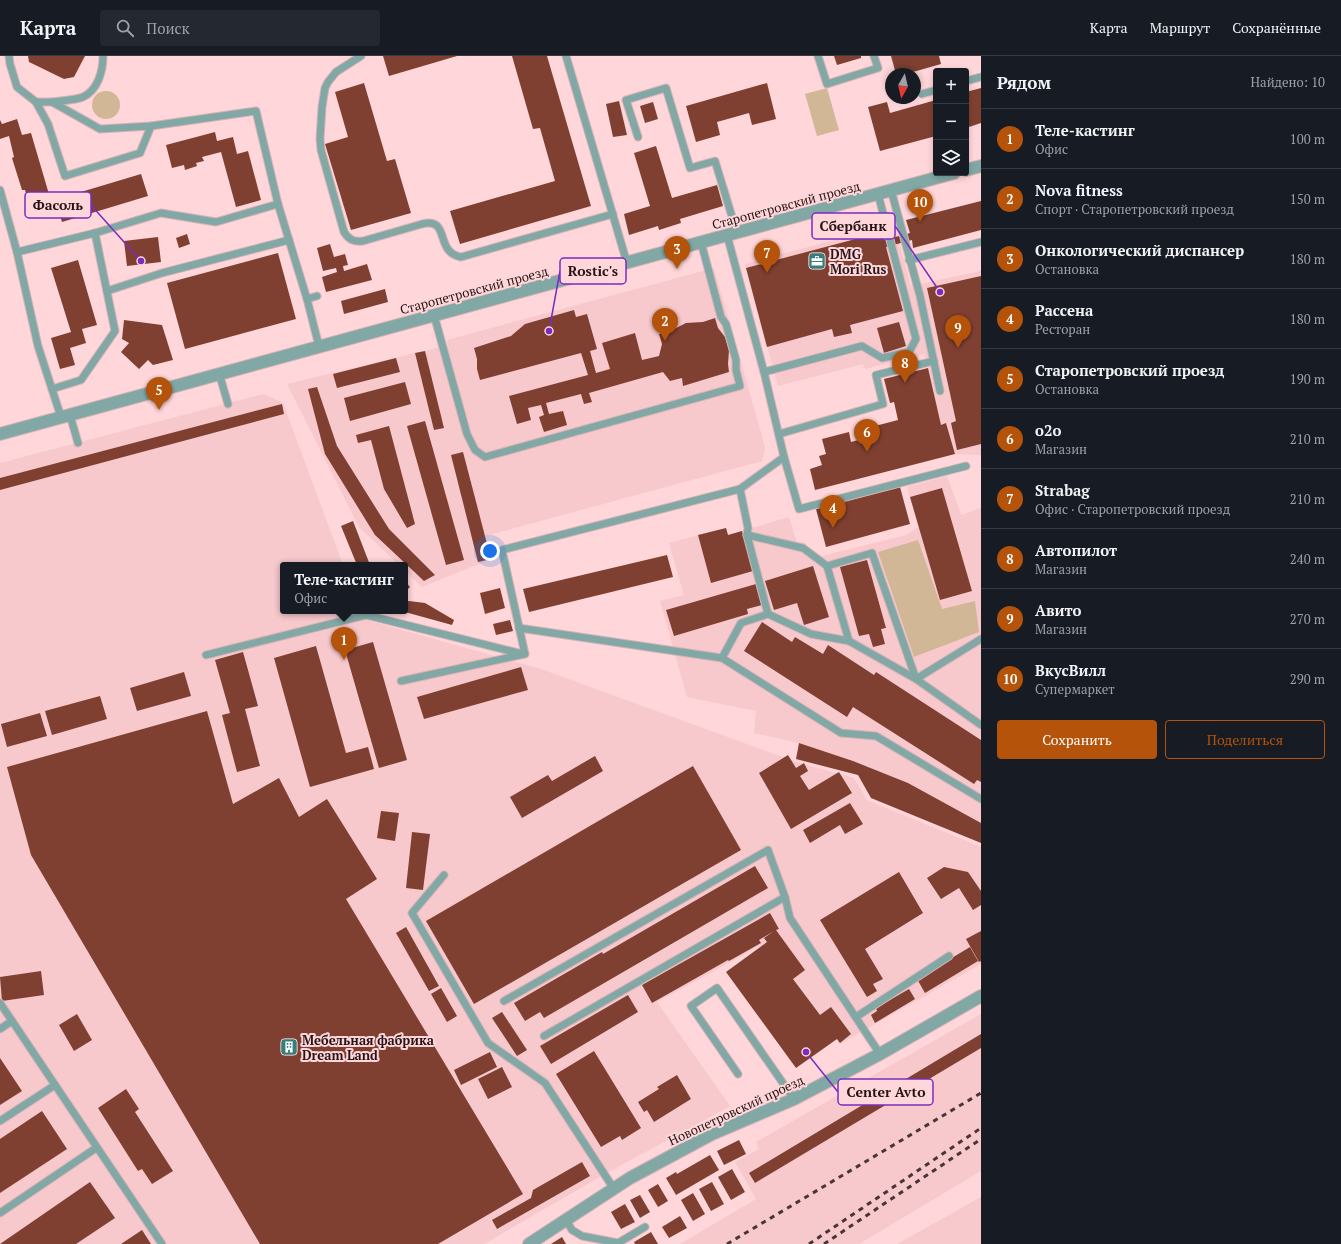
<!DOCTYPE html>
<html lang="ru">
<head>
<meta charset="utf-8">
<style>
	:root { --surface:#171b24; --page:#242831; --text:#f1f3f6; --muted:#9ea1a6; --line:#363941; --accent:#b45309 }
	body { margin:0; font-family:"PT Serif",serif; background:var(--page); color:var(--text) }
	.controls { position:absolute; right:12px; top:12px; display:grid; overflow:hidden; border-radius:4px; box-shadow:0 2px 6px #0003 }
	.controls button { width:36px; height:36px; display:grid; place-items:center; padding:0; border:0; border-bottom:1px solid var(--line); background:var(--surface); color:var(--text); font:20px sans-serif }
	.compass { position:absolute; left:885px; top:12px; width:36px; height:36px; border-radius:50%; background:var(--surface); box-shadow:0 2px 6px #0003; rotate:188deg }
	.you { position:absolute; left:490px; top:495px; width:14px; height:14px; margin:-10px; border:3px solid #fff; border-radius:50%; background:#1a73e8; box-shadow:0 0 0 6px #1a73e833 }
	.badge { display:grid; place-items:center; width:26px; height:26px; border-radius:50%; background:var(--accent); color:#fff; font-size:13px; font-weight:700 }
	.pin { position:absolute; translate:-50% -33px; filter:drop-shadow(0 1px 2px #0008) }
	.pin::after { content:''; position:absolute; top:21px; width:14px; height:12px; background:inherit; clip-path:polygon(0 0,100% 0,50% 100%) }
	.popup { position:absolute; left:280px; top:506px; width:128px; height:52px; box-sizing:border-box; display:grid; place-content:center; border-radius:4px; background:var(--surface); filter:drop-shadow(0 1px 3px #0005); font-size:13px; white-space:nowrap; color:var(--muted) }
	.popup b { font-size:15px; color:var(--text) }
	.popup::after { content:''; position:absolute; left:50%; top:100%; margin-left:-8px; border:8px solid transparent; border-top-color:var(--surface) }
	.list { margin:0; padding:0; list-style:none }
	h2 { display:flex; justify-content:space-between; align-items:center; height:52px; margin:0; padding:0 16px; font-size:17px }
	h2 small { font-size:13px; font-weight:400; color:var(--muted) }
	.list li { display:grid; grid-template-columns:26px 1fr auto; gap:12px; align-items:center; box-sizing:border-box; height:60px; padding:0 16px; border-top:1px solid var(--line) }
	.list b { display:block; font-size:15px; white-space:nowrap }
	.list p { margin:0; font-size:13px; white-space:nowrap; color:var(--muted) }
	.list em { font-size:13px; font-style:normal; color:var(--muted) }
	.actions { display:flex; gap:8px; padding:12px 16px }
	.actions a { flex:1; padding:9px 0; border:1px solid var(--accent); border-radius:4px; text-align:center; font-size:14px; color:var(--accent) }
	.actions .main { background:var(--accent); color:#fff }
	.icon { flex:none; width:22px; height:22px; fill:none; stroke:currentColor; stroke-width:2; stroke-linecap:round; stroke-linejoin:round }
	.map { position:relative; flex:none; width:981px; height:1188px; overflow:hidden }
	header { display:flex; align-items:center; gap:24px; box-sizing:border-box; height:56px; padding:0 20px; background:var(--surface); border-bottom:1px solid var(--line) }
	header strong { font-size:19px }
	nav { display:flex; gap:22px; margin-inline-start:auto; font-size:14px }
	.search { width:280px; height:36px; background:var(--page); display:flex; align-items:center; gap:10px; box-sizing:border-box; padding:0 14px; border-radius:4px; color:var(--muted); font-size:15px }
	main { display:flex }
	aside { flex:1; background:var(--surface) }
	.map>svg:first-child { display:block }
</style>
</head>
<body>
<header>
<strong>Карта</strong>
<div class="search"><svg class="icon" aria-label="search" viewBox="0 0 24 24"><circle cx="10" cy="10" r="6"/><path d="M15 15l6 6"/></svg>Поиск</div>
<nav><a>Карта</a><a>Маршрут</a><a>Сохранённые</a></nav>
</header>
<main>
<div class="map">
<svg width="981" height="1188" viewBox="0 0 981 1188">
	<rect width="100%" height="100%" fill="#ffd6d9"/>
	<g fill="#f7c8cc">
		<path d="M894,168L911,230L981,215V399L955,398L947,368L941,369L933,337L934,336L924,298L865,313L863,308L778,330L745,208Z"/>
		<path d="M714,212L762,380L765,393L762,405L485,480L491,503L422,531L405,515V509H399L359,471L287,328L448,289L447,284Z"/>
		<path d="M264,338L283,347L343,509H283V555H360L363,563L541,613L796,706L854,722L867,744L981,791V908L840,988L767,886L657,946L730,1050L605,1118L484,1188H0V407Z"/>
		<path d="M947,420L961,459L981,452V767L908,727L853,705L799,687L754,677L756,655L687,641L660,545L684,539L669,487L726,472L728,479L789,461L797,487L803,486L818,501L906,479L919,471L907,431Z"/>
		<path d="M981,958V1115L859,1188H680L756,1143L735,1106L759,1093L756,1086Z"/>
		<path d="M981,1141V1188H897Z"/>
	</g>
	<g fill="#d2b796">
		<path d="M827,32L839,74L817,80L805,38Z"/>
		<circle cx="106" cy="49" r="14"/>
		<path d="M918,484L942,553L975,545L979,576L914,601L878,496Z"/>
	</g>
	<g fill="#7f4032">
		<path d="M28,0H85L74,21L64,23L29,6Z"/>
		<path d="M383,0H457L389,20Z"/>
		<path d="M512,0H547L591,150L460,188L450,155L555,125L540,72L533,73Z"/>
		<path d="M834,0H861V2L837,9Z"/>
		<path d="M891,0H939L941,8L906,18H896Z"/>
		<path d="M364,27L387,105L395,103L411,157L351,174L325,88L348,81L335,36Z"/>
		<path d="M767,27L776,63L752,69L749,57L717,66L720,79L696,86L686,50Z"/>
		<path d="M981,32V67L966,72V36Z"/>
		<path d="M936,44V80L880,95L868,51L887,46L890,57Z"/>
		<path d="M619,45L627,79L613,81L606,48Z"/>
		<path d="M653,46L658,63L645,67L640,50Z"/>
		<path d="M17,63L22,79L31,77L51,145L141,118L148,140L62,166L59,156L42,161L37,144L29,147L25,134H22L12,102L14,101L9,80L0,83V64L2,68Z"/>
		<path d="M215,76L217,85L233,81L237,98L248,95L261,144L236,151L221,96L202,101L204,105L196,107L197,110L185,114L184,109L172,112L166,89Z"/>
		<path d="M656,90L672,142L717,129L723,150L680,163L681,167L659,174L658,170L629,179L624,158L650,150L634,97Z"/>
		<path d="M981,145V174L913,192L912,184L886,191L903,255L850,269L852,277L834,281L832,273L767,291L746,212L882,176L884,184L910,177L906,164Z"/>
		<path d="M187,178L190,188L179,192L176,182Z"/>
		<path d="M158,181L161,206L127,210L124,185Z"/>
		<path d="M330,188L334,201L345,198L348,209L343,210L344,215L367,208L372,224L326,236L322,221L337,216L336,212L323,215L317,192Z"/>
		<path d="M278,197L296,263L185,293L167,227Z"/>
		<path d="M78,204L97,269L82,273L86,287L70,292L75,309L60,313L51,282L71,276L51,212Z"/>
		<path d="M981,220V388L957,394L951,367L956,365L927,232Z"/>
		<path d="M385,233L388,246L344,258L341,245Z"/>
		<path d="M574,254L576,261L587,258L597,293L590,295L596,317L610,313L602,287L635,277L642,304L659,300L662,288L659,278L672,274L686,267L703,266L715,262L718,272L725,281L729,294L728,308L729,316L683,330L682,322L670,325L663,316L589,337L592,346L584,348L581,338L546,347L549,358L563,355L567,369L544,376L539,361L544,359L541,349L528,352L531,364L517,368L509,340L588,319L581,297L480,324L477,313V303L474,292L511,280L525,268Z"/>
		<path d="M124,264L162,269L173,304L153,309L148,304L139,313L121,296L129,287L122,283Z"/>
		<path d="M899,266L906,290L884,297L877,272Z"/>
		<path d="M425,295L444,372L434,374L415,297Z"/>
		<path d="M396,302L400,316L337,332L333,318Z"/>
		<path d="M928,312L941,369L946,367L955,398L815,434L810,413L822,409L819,400L826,398L822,383L849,376L851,386L877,379L875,370L898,364L894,346L890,347L884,323Z"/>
		<path d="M405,326L411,348L350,365L344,342Z"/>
		<path d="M317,331L337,390L389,473L435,519L424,525L375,479L325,398L308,333Z"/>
		<path d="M282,348L284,358L0,434V422Z"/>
		<path d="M425,365L464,504L446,509L407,370Z"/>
		<path d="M389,370L415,468L407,472L384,433L371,384L358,387L356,379Z"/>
		<path d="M463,396L491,503L478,506L451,399Z"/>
		<path d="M900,431L910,468L826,491L816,453Z"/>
		<path d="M942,432L972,535L940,544L910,441Z"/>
		<path d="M353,465L370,509H357L341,470Z"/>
		<path d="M726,472L728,479L742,475L753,515L711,527L698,479Z"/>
		<path d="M667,499L673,521L529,556L523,533Z"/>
		<path d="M867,504L886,572L881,573L885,588L873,591L869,578L859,580L840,511Z"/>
		<path d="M813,510L829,561L804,569L797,547L774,554L765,525Z"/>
		<path d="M405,525L410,531L405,536Z"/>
		<path d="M756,528L762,549L747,553L748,558L674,580L666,554Z"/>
		<path d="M500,532L505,552L485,558L480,537Z"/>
		<path d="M409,545L425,547L454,564L452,569L405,556V546Z"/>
		<path d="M510,564L513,575L496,579L493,568Z"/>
		<path d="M762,566L792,586L795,581L823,598L828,589L874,619L876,616L981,684V726L977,724L974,728L853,651L847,661L744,595Z"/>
		<path d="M373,586L407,704L379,712L345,594Z"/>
		<path d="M316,590L346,697L368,691L374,713L310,731L274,602Z"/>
		<path d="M243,596L258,650L245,653L260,710L237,716L222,659L230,657L215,604Z"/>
		<path d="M521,611L528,634L424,663L417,641Z"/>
		<path d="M184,616L191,640L137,655L130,632Z"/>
		<path d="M100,640L107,663L52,679L45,655Z"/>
		<path d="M207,655L233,748L279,722L299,761L327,743L377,823L346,843L523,1138L438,1188H260L31,799L7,711Z"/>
		<path d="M40,657L47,680L7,691L1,668Z"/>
		<path d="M799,687L853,705L908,727L981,767V787L871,742L858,719L796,703Z"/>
		<path d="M788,699L796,712L804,707L808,715L800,720L809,734L839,716L852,737L791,773L759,717Z"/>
		<path d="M595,700L603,715L522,762L510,741L548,719L552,725Z"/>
		<path d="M693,710L741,794L474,948L426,865Z"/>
		<path d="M850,747L863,768L845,778L840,769L810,787L803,774Z"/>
		<path d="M381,755L399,757L395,785L377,782Z"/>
		<path d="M412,776L430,778L423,834L406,832Z"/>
		<path d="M755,810L768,832L544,962L540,956L525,965L514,947L602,896L603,898Z"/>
		<path d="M944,811L968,816L981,835V849L973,854L959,832L941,843L927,822Z"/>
		<path d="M899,816L923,857L865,893L883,923L873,928L877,935L867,941L820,864Z"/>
		<path d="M770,857L779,873L776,874L805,914L793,923L820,959L831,951L851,978L840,987L837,983L796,1012L726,916L767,886L764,882L774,875L759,884L761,887L729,905L728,904L652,947L642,929Z"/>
		<path d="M406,871L439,930L429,935L396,877Z"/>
		<path d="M981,875V905L979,906L966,883Z"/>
		<path d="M970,891L978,905L925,937L917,923Z"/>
		<path d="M41,915L44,939L2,945L0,921Z"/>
		<path d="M441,932L457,960L447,966L431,938Z"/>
		<path d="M909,933L915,943L875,967L871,959L877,955L876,952Z"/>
		<path d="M628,939L638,956L551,1008L540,990Z"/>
		<path d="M502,956L527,994L517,1000L492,962Z"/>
		<path d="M77,958L92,984L74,995L59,969Z"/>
		<path d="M981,978V992L755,1127L749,1117Z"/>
		<path d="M594,995L641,1072L622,1084L620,1080L601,1091L556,1018Z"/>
		<path d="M490,996L497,1011L461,1029L454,1014Z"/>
		<path d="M0,1002L22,1035L0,1049Z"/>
		<path d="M502,1011L512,1031L488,1043L478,1023Z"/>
		<path d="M677,1019L691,1043L654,1066L647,1054L644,1056L638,1046L659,1033L657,1031Z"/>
		<path d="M126,1033L139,1053L135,1056L173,1115L152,1128L142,1113L138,1115L98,1052Z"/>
		<path d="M42,1055L67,1093L0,1137V1083Z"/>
		<path d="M739,1084L746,1098L724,1109L717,1095Z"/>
		<path d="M710,1099L719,1114L676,1139L666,1122L676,1116L677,1118Z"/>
		<path d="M582,1106L590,1120L497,1173L492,1164L531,1142L533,1134Z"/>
		<path d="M732,1113L745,1136L731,1144L718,1121Z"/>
		<path d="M90,1126L115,1162L76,1188H0Z"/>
		<path d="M712,1126L724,1148L711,1155L699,1133Z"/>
		<path d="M658,1128L668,1145L658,1151L648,1134Z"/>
		<path d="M693,1137L705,1158L693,1165L681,1144Z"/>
		<path d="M640,1139L650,1156L640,1162L630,1144Z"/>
		<path d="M625,1148L635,1166L621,1173L611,1156Z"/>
		<path d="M680,1160L687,1172L669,1182L662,1171Z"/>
		<path d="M142,1174L151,1188H121Z"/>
		<path d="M651,1176L658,1188H635L634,1186Z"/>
		<path d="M562,1181L566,1188H551Z"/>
	</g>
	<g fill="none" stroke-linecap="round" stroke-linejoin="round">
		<defs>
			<g id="service">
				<path d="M9,0L10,8L17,31L36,46H52L100,73L151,70L256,55L278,148L307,243L319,290"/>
				<path d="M361,0L336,16L328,26L325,32L322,51L320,83L321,94L344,176C349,184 354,186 363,185L422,168C451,161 434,196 461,201L613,158"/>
				<path d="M566,0L627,207"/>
				<path d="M818,0L827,28L878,12L874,0"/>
				<path d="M966,25L981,21"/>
				<path d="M922,38L936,34"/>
				<path d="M36,46L48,68L65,120L140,97L151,70"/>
				<path d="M52,46C60,45 76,44 83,41C98,34 103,15 103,0"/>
				<path d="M638,81L626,44L666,32L690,112L715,105L737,177"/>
				<path d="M0,134L17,196L95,177L161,157L216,166L278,148"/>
				<path d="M891,134L920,240L940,335"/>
				<path d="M17,196L38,290L61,361"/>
				<path d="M909,204L981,186"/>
				<path d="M107,235L162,217L289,184"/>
				<path d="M307,243L317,240"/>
				<path d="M434,259L467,378L475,394L485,401L740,330L736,314V304L726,268L721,261L701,186"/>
				<path d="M764,316L862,290L882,302L909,296L916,283L878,138"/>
				<path d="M219,317L228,348"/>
				<path d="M52,333L81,324L115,275L95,177"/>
				<path d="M70,359L78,387"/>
				<path d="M779,378L883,348L876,319L934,305"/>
				<path d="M784,401L799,453L966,410"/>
				<path d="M740,433L748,472L747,479L768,558"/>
				<path d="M747,479L803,492L827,510L849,585"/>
				<path d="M827,510L872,497L916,623L981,583"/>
				<path d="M519,572L722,602"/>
				<path d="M206,599L366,559L523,598"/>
				<path d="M401,625L525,598L502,494L740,433L784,401L764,316L727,179"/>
				<path d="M981,669L916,623L849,585L811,578L768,558L741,567L722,602L841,677L876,680L981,743"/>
				<path d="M444,819L412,857L488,987L545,1027L614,1133"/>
				<path d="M504,945L768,794L785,841L790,862L880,998"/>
				<path d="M0,947L162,1188"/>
				<path d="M856,961L949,900"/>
				<path d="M0,973L12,965"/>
				<path d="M544,980L785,841"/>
				<path d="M738,1018L691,950L717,932L794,1043"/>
				<path d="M0,1065L55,1029"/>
				<path d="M0,1157L96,1092"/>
				<path d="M566,1164L572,1174L582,1180L618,1187L645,1171"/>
			</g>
			<g id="tertiary">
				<path d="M966,114L981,110"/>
				<path d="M0,378L954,117"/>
				<path d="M529,1188L630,1122L712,1078L794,1043L880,998L981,940"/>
			</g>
		</defs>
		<use href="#service" stroke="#d8b3b6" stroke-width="9"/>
		<use href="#tertiary" stroke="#d8b3b6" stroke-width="14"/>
		<use href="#service" stroke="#82a8a6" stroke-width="7"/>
		<use href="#tertiary" stroke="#82a8a6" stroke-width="12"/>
		<g stroke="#4a3536" stroke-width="3" stroke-dasharray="5 5" stroke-linecap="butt">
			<path d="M727,1188L981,1037"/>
			<path d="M809,1188L981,1072"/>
			<path d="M824,1188L981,1083"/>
		</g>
	</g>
	<defs>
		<symbol id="office-square" viewBox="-11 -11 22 22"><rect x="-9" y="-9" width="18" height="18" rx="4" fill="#357e7c" stroke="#ffd6d9"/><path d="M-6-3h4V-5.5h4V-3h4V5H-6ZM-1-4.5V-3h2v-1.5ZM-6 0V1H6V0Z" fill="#fff"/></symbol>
		<symbol id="building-square" viewBox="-11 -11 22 22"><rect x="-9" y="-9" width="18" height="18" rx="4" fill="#357e7c" stroke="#ffd6d9"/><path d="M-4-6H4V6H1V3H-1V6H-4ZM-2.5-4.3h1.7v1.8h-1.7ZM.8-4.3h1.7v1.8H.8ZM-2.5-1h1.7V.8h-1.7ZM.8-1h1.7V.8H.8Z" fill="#fff"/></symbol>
	</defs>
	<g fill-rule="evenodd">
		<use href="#office-square" x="807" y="195" width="20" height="20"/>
		<use href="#building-square" x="279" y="981" width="20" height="20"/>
	</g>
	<g text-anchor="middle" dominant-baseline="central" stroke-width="4" stroke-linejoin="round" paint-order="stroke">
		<g font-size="13" fill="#261516" stroke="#ffd6d9">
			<text transform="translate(786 149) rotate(-15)">Старопетровский проезд</text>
			<text transform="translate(474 234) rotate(-15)">Старопетровский проезд</text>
			<text transform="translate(736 1054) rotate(-25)">Новопетровский проезд</text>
		</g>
		<g font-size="13" font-weight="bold" fill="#261516" stroke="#ffd6d9" text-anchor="start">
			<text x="830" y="198">DMG<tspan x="830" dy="15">Mori Rus</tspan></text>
			<text x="302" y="984">Мебельная фабрика<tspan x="302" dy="15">Dream Land</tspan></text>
		</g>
	</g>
	<path fill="none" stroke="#7b2cbf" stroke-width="1.5" d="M141 205L91 149M940 236L895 170M549 275L560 215M806 996L838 1036"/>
	<g fill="#7b2cbf" stroke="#ffd6d9" stroke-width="1.5">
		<circle cx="141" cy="205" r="4"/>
		<circle cx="940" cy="236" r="4"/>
		<circle cx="549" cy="275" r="4"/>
		<circle cx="806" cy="996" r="4"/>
	</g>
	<g fill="#ffd6d9" stroke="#7b2cbf" stroke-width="1.5">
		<rect x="25" y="136" width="66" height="26" rx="4"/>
		<rect x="812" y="157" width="83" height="26" rx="4"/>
		<rect x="560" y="202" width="66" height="26" rx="4"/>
		<rect x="838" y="1023" width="95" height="26" rx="4"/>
	</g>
	<g font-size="14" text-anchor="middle" font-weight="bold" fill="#261516">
		<text x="58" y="154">Фасоль</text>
		<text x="853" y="175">Сбербанк</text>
		<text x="593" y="220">Rostic's</text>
		<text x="886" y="1041">Center Avto</text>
	</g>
</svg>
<div class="controls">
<button>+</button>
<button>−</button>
<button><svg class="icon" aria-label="layers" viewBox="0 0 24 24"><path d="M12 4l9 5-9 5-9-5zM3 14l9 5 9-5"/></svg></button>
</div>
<svg class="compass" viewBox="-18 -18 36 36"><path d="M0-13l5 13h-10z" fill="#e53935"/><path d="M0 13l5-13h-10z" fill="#9ea1a6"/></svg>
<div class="you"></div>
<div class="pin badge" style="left:344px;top:604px">1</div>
<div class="popup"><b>Теле-кастинг</b>Офис</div>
<div class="pin badge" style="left:665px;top:285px">2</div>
<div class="pin badge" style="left:677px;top:213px">3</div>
<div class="pin badge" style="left:833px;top:472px">4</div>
<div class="pin badge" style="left:159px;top:354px">5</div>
<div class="pin badge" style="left:867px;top:396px">6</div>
<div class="pin badge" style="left:767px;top:217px">7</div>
<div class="pin badge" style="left:905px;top:327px">8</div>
<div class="pin badge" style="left:958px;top:292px">9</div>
<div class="pin badge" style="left:920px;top:166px">10</div>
</div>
<aside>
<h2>Рядом<small>Найдено: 10</small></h2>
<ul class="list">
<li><span class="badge">1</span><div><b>Теле-кастинг</b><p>Офис</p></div><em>100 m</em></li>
<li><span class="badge">2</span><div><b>Nova fitness</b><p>Спорт · Старопетровский проезд</p></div><em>150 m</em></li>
<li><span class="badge">3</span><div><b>Онкологический диспансер</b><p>Остановка</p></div><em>180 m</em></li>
<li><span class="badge">4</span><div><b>Рассена</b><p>Ресторан</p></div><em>180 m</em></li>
<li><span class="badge">5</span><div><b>Старопетровский проезд</b><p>Остановка</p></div><em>190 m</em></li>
<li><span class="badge">6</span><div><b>o2o</b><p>Магазин</p></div><em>210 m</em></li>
<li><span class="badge">7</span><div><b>Strabag</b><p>Офис · Старопетровский проезд</p></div><em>210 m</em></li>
<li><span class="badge">8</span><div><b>Автопилот</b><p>Магазин</p></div><em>240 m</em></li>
<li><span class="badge">9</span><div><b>Авито</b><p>Магазин</p></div><em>270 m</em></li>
<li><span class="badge">10</span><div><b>ВкусВилл</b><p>Супермаркет</p></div><em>290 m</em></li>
</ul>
<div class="actions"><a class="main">Сохранить</a><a>Поделиться</a></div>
</aside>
</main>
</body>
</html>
